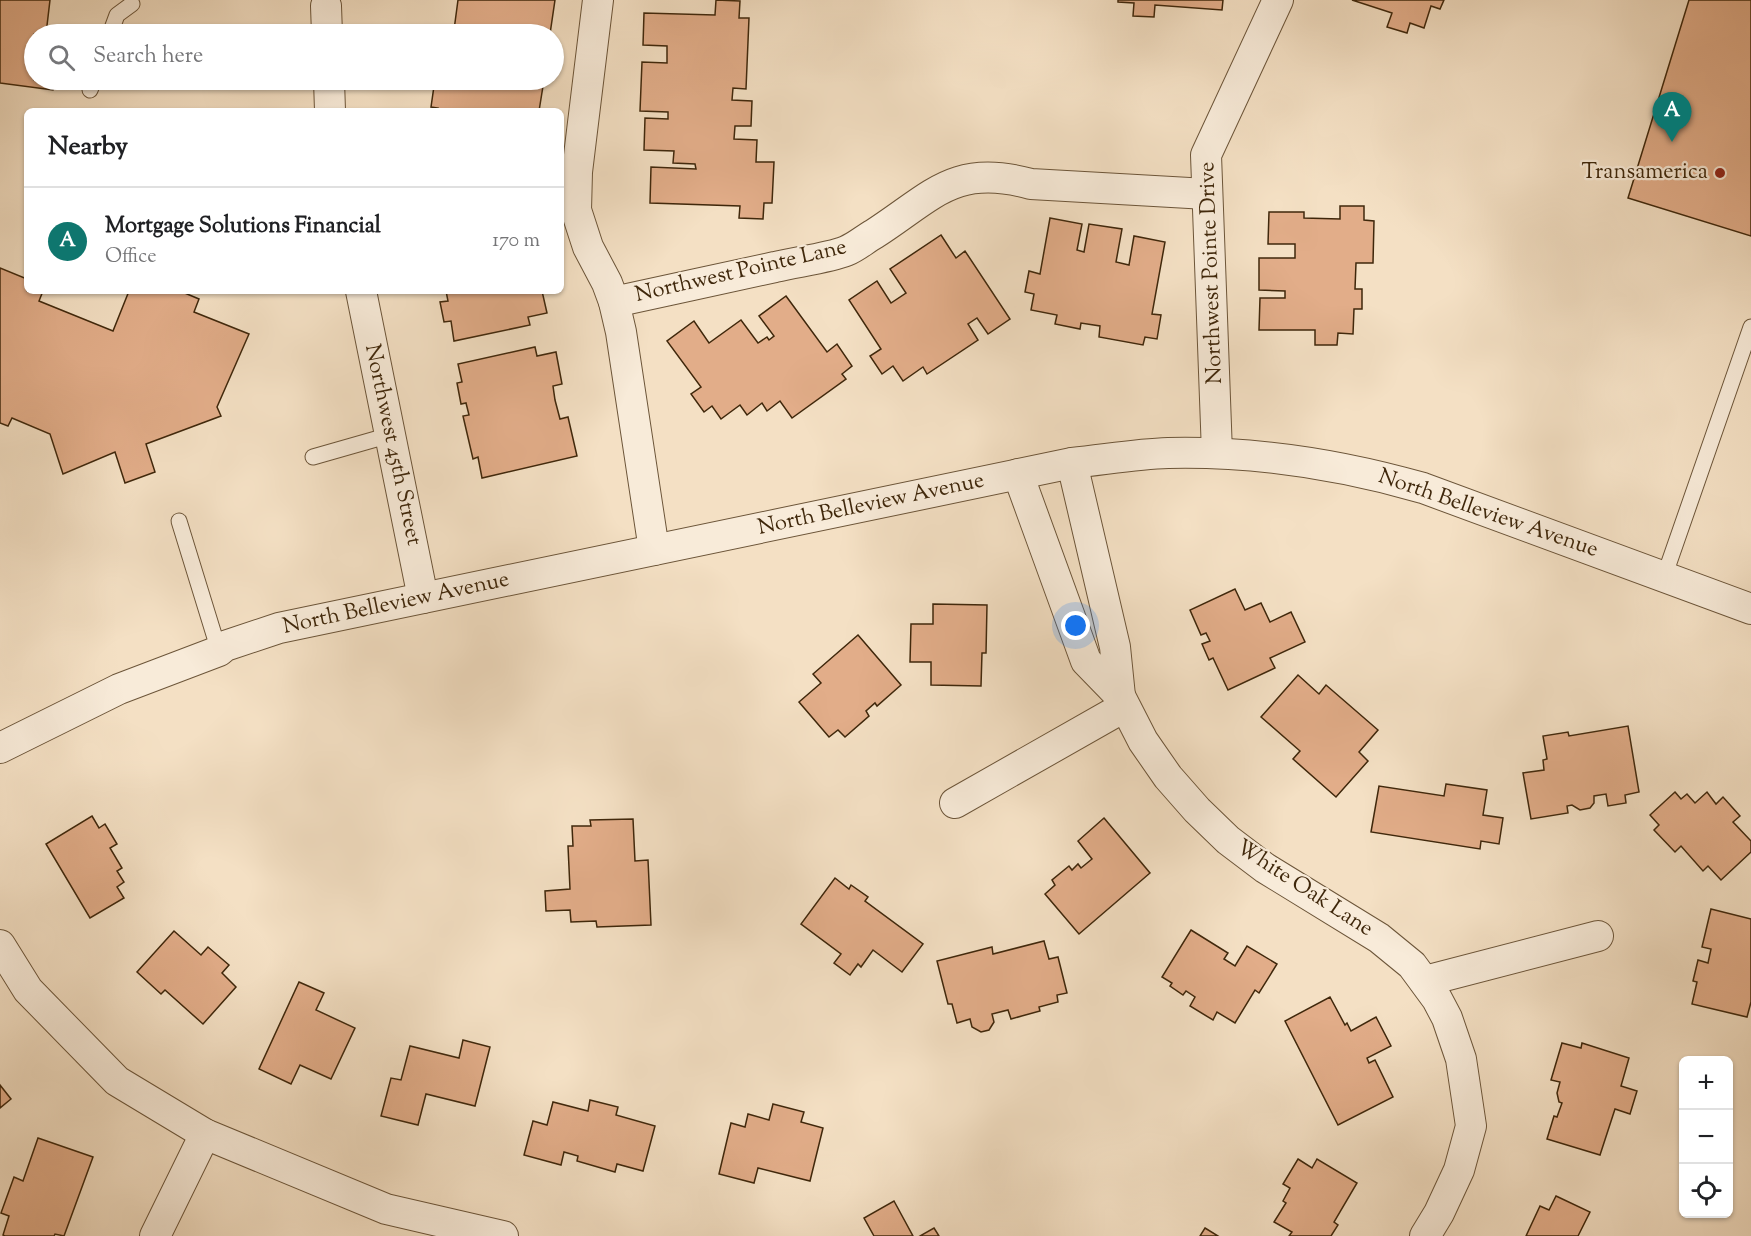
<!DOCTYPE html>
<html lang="en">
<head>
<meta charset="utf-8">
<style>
	:root { --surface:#fff; --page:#f6f6f6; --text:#202124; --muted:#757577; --line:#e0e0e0; --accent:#0f766e }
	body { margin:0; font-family:"Sorts Mill Goudy",serif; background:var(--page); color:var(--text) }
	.controls { position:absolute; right:18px; bottom:18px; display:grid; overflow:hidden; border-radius:9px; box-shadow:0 2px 4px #0004 }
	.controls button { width:54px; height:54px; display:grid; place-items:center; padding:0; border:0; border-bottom:2px solid var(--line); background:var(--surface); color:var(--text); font:30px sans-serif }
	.you { position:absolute; left:1076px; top:626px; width:21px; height:21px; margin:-15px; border:4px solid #fff; border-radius:50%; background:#1a73e8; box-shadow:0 0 0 9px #1a73e833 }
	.badge { display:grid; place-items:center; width:39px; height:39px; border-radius:50%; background:var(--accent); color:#fff; font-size:20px; font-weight:700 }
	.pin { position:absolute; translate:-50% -50px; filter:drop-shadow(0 2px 3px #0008) }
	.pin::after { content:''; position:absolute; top:32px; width:21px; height:18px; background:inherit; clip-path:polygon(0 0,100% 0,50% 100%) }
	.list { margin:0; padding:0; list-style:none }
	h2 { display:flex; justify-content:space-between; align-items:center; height:78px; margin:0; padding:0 24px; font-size:26px }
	h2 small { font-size:20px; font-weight:400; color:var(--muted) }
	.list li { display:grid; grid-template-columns:39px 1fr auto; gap:18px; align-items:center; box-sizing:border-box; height:108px; padding:0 24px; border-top:2px solid var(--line) }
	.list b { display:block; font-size:22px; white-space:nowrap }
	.list p { margin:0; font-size:20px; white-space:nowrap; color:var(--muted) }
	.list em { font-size:20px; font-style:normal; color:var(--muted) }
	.icon { flex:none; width:33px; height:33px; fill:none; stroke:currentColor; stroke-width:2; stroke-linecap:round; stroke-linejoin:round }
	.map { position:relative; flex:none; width:1751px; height:1236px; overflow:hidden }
	.search { position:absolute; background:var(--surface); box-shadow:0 2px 4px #0004; left:24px; top:24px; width:540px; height:66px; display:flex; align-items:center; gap:15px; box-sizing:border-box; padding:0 21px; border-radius:33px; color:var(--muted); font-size:22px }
	.panel { position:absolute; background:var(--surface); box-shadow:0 2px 4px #0004; left:24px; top:108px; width:540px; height:186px; border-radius:9px }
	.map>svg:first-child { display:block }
</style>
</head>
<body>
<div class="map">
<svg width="1751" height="1236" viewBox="0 0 1751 1236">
	<rect width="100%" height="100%" fill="#f4e0c4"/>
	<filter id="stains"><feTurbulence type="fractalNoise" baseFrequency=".00333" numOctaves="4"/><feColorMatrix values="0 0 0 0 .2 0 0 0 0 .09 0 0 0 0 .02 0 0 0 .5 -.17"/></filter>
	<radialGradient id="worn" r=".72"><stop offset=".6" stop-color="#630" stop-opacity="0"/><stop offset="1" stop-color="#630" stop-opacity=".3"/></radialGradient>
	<g fill="#e2ad89" stroke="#3f270b" stroke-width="1.5">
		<path d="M0,0H50L46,34H34V80H55L53,90L0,83Z"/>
		<path d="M458,0H555L550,34H445V29L454,30Z"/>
		<path d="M716,0L740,1L739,18H749L746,89L733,88L732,100L752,101L751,126H735L734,139L757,140L756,162H774L772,203H764L763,219L739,218L740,206L650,203L651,167L696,169L695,164L673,163L674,151L644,150L645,118L668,119V112L640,111L642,62L667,63V46L643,45L644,13L715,15Z"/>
		<path d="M1118,0H1223L1222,10L1155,5L1154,17L1133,16L1134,3L1118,2Z"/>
		<path d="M1352,0H1444L1440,9L1431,6L1424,28L1410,23L1407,33L1387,27L1392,13Z"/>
		<path d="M1689,0H1751V236L1628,198Z"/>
		<path d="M429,80H544L539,111H437L438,108L431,107L434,86L428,85Z"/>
		<path d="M1340,206H1364V220L1374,221L1373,263H1356L1355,289H1362V309H1354L1353,334L1338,333L1337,345H1315V330H1259L1260,298H1285V291L1259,290V258H1295V244H1268L1269,212H1304V218L1340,219Z"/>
		<path d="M1050,218L1082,224L1077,250L1084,252L1089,224L1122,229L1116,262L1129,265L1134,236L1165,242L1152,314L1161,315L1157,339L1145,337L1143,345L1099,337L1100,326L1081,323L1080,329L1055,324L1057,315L1031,310L1034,294L1025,292L1029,271L1040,274Z"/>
		<path d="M941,235L956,258L965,251L1010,319L988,334L977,318L968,324L978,340L927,374L923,367L903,381L893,366L882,374L870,356L881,349L849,300L877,281L891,303L906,293L890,269Z"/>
		<path d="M0,268L27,279V291H43L39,301L113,331L129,291H180L199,299L194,312L249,334L217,407L221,416L146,444L155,472L125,483L115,452L63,474L50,434L12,418L8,426L0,423Z"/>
		<path d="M446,291H542L547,313L528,317L530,325L454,341L451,321L444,322L440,302L448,301Z"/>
		<path d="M786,296L827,352L837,344L852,366L842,374L846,379L792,418L780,401L767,411L762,403L747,415L740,405L721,419L712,406L704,412L691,394L701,387L667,341L694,321L709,343L741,320L758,343L767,337L769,340L774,336L759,316Z"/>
		<path d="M535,347L537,356L556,352L562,384L553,386L555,400L560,419L568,417L577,456L482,478L478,457L473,459L463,416L469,415L466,403L461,404L457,383L462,382L458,364Z"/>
		<path d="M1235,589L1245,610L1261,603L1270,622L1291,612L1305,642L1270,658L1275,668L1228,690L1213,658L1209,660L1202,644L1210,641L1206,633L1201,635L1190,610Z"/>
		<path d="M933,604L987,605L986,653H982L981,686L931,685V662H910L911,624H933Z"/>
		<path d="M858,635L901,685L877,706L875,703L866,711L869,716L845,737L838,730L829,737L799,702L821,683L813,674Z"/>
		<path d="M1298,675L1319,694L1326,685L1378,730L1359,752L1368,761L1336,797L1293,759L1300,751L1261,717Z"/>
		<path d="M1628,726L1639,792L1625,795L1626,803L1608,806L1606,794L1594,796V803L1590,808L1580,810L1572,805L1567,806L1568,813L1531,819L1523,773L1544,770L1543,760L1547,759L1543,736L1568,732L1569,736Z"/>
		<path d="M1446,784L1487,790L1483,815L1503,818L1499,844L1481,841L1480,849L1371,832L1379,786L1444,796Z"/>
		<path d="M1675,792L1681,799L1687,794L1695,803L1707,792L1716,804L1723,797L1740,816L1733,822L1751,841V852L1721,880L1708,866L1703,871L1681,846L1675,852L1654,830L1659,825L1650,815Z"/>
		<path d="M92,816L99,828L105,824L117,844L110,848L122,868L117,871L124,882L117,887L124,898L90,918L46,844Z"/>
		<path d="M1104,818L1150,873L1079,934L1045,894L1055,885L1052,880L1069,866L1072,870L1078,864L1081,868L1092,859L1078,841Z"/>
		<path d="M633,819L635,861L648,860L651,925L597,927L596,921L571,922L570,910L546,911L545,891L570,889L568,846H573L572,826H591L590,820Z"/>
		<path d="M835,878L849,889L851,885L868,897L865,901L923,944L902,972L873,950L861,967L858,964L850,975L834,963L841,954L801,924Z"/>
		<path d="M1711,909L1751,919V1002L1747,1017L1692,1004L1697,982L1693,981L1698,960L1708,963L1711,949L1702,947Z"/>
		<path d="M1191,930L1228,953L1224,959L1235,966L1247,946L1277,964L1259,993L1255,990L1235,1023L1217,1012L1213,1020L1190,1006L1195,997L1186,991L1183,995L1170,986L1172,983L1162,977Z"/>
		<path d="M174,931L201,955L208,947L229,965L222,973L236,987L203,1024L165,990L161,994L137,972Z"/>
		<path d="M1044,941L1049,959L1058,957L1067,993L1057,995L1058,1002L1039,1007L1040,1011L1011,1019L1008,1010L992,1014L994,1022L989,1030L981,1032L972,1027L970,1019L957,1023L952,1004H948L937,961L992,947L993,954Z"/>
		<path d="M299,982L324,993L316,1010L355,1028L331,1079L300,1065L291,1084L259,1069Z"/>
		<path d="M1330,997L1345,1025L1347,1023L1351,1031L1376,1017L1391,1046L1367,1058L1369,1063L1375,1060L1393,1097L1338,1125L1285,1021Z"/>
		<path d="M463,1040L490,1047L475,1106L426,1094L418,1125L381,1116L391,1078L401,1080L410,1046L459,1058Z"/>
		<path d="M1562,1043L1581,1048L1582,1043L1629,1058L1621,1086L1637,1091L1630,1114L1615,1109L1600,1155L1547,1139L1554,1116L1557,1117L1562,1103L1559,1102L1557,1093L1560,1082L1551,1080Z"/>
		<path d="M0,1085L11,1099L0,1108Z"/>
		<path d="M590,1100L618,1107L616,1115L655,1126L643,1171L617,1164L615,1172L577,1161L578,1156L564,1152L561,1165L524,1155L533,1121L547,1125L553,1102L588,1111Z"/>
		<path d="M773,1104L804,1112L801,1122L823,1128L810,1181L758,1168L754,1183L719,1174L731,1123L745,1127L748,1114L769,1120Z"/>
		<path d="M38,1138L93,1157L64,1236L55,1234L54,1236H5L3,1235L9,1216L1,1213L14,1177L23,1181Z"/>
		<path d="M1298,1159L1312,1168L1317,1159L1357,1183L1334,1222L1338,1225L1331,1236H1289L1292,1232L1274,1222L1286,1203L1283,1201L1290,1188L1283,1184Z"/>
		<path d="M1556,1196L1590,1212L1578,1236H1526L1540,1206L1549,1210Z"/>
		<path d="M894,1201L913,1236H874L864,1218Z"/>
		<path d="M934,1228L939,1236H920Z"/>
		<path d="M1205,1228L1218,1236H1200Z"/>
	</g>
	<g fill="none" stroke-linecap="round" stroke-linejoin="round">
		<defs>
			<g id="service">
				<path d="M110,34L117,15L132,4"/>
				<path d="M90,90L94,80"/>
				<path d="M313,457L390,435"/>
				<path d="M179,521L219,651"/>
				<path d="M1664,577L1751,327"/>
			</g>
			<g id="minor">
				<path d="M598,0L577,172L576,210L588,247L607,283L614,302L621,332L654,550"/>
				<path d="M326,6L327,34"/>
				<path d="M329,80L330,111"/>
				<path d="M361,291L423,598"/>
				<path d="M614,302C668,290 721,279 775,267C795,262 829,258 846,251C856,247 865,239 874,234C933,196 954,163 1031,184L1207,194"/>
				<path d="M1217,453L1206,155L1278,0"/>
				<path d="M1072,463L1115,647L1120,696"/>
				<path d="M1018,474L1086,661L1120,696L1143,741L1168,777L1197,810L1228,840L1265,868L1379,938L1412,965L1437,999L1447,1018L1461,1059L1471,1126L1459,1170L1439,1213L1425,1236"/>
				<path d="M0,748L119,689L219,651L225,646L279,628L1072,463C1103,460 1136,454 1168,453C1255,451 1339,464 1423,488L1751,609"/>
				<path d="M955,803L1124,707"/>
				<path d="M0,945L28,990L117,1081L205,1134L386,1209L503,1236"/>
				<path d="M1425,981L1598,936"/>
				<path d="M155,1236L205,1134"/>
			</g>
		</defs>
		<use href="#service" stroke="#6c5539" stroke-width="17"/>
		<use href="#minor" stroke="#6c5539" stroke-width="32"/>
		<use href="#service" stroke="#f8ebd9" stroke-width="15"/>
		<use href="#minor" stroke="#f8ebd9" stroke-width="30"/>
	</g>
	<circle fill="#8f2418" stroke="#f8ebd9" stroke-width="2" cx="1720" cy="173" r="6"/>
	<g text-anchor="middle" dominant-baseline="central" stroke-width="4.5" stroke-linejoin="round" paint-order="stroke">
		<g font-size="22" fill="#3f270b" stroke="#f8ebd9" text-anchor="end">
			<text x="1708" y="173">Transamerica</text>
		</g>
		<g font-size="22" fill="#3f270b" stroke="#f8ebd9">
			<text transform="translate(741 272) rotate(-13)">Northwest Pointe Lane</text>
			<text transform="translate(1212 273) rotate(-92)">Northwest Pointe Drive</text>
			<text transform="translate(392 445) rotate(78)">Northwest 45th Street</text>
			<text transform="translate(871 505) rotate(-12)">North Belleview Avenue</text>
			<text transform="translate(1488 514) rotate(19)">North Belleview Avenue</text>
			<text transform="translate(396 604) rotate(-12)">North Belleview Avenue</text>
			<text transform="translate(1304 889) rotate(33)">White Oak Lane</text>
		</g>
	</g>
	<rect width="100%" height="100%" filter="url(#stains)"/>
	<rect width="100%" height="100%" fill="url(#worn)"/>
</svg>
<div class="controls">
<button>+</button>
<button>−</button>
<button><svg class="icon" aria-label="locate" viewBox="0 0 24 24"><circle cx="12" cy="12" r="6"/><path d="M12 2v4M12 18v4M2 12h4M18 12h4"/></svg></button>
</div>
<div class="you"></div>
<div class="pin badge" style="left:1672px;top:142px">A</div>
<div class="search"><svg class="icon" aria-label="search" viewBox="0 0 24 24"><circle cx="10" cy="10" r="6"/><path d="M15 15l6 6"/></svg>Search here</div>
<section class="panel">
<h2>Nearby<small></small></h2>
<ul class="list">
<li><span class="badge">A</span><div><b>Mortgage Solutions Financial</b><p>Office</p></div><em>170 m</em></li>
</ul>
</section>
</div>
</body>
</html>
